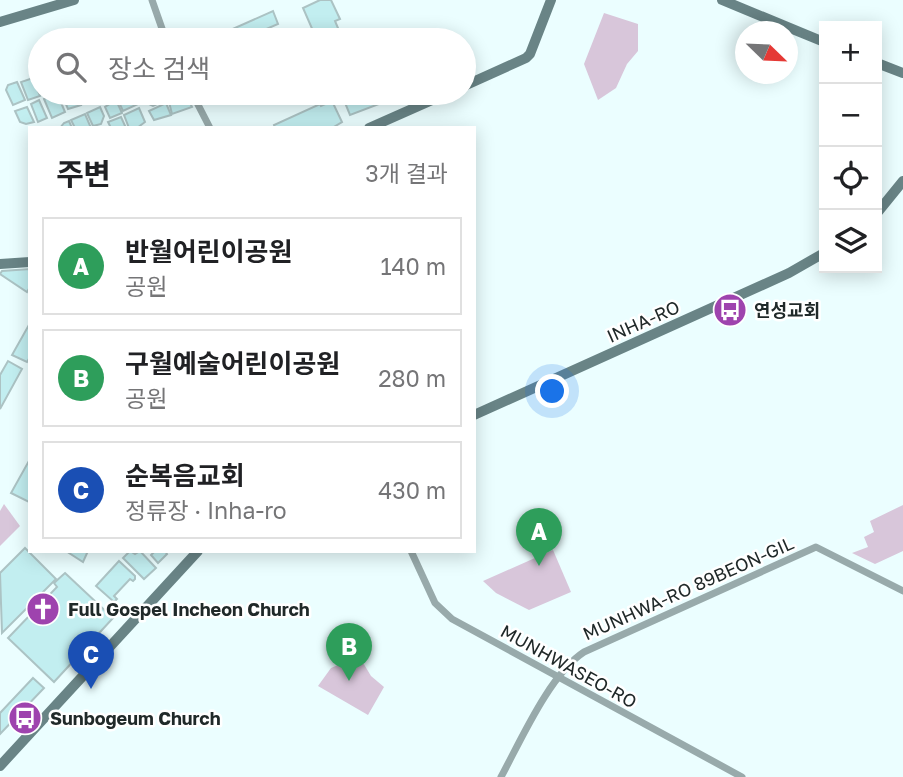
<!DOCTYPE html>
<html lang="ko">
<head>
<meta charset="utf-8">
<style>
	:root { --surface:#fff; --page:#f6f6f6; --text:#202124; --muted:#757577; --line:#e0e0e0; --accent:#9e43ae }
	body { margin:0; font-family:"Golos Text","Noto Sans KR",sans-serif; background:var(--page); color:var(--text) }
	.controls { position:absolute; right:21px; top:21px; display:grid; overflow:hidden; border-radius:0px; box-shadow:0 4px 18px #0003 }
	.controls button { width:63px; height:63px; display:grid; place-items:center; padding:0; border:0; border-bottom:2px solid var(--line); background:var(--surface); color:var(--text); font:35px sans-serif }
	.compass { position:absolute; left:735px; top:21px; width:63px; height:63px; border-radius:50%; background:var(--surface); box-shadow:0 4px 18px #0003; rotate:113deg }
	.you { position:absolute; left:553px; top:392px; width:24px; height:24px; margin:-18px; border:5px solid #fff; border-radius:50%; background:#1a73e8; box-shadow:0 0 0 10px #1a73e833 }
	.badge { display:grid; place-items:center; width:46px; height:46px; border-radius:50%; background:var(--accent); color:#fff; font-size:23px; font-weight:700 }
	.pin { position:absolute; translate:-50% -58px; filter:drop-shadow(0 2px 4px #0008) }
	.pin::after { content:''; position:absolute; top:37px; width:24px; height:21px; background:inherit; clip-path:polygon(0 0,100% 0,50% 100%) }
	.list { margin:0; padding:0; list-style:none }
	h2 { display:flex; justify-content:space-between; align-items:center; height:91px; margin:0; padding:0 28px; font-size:30px }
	h2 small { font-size:23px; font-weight:400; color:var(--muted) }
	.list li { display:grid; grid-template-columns:46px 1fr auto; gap:21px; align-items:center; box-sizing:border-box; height:98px; margin:0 14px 14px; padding:0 14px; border:2px solid var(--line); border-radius:0px }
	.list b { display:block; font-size:26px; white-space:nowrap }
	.list p { margin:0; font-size:23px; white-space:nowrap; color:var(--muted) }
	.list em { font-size:23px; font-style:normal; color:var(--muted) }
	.icon { flex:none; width:38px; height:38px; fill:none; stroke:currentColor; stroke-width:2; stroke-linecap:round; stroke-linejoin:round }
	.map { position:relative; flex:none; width:903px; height:777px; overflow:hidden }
	.search { position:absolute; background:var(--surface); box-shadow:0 4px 18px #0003; left:28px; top:28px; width:448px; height:77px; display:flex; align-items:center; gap:18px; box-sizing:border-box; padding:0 24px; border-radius:38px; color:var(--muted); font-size:26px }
	.panel { position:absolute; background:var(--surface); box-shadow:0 4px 18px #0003; left:28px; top:126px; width:448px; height:427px; border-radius:0px }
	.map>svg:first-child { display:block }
</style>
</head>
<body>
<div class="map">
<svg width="903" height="777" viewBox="0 0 903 777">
	<rect width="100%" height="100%" fill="#ebfeff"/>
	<g fill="#d8c6da">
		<path d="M604,13L638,24V51L627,64L616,88L598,100L584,64Z"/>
		<path d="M4,504L20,526L0,546V511Z"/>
		<path d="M903,505V551L875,564L852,553L868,547L864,537L874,532L870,521Z"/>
		<path d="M553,550L571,592L529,610L496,593L483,581Z"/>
		<path d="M359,656L371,676L384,687L368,715L318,686L331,668Z"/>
	</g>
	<g fill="#c2eef0" stroke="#acc3c4" stroke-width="2">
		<path d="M320,0H331L340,19L335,21L343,40H317L303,8Z"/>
		<path d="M273,11L278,24L241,40H208Z"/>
		<path d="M33,78L40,96L28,100L21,82Z"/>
		<path d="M17,82L25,100L13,105L6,90L8,85Z"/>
		<path d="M57,93L65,112L52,118L44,99Z"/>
		<path d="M61,93H76L81,105L68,109Z"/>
		<path d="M81,93H94L96,98L88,101L83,100Z"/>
		<path d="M154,93H162L166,100L153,106L149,104L148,96Z"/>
		<path d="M341,93H374L379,104L350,115Z"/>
		<path d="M126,94L134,95L138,104L123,111L117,98Z"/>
		<path d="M186,94L192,107L172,114L169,102Z"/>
		<path d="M39,100L47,118L38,122L31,104Z"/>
		<path d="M116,100L122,113L110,118L105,107Z"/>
		<path d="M332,101L342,122L332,128H275L274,125L320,104L321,106Z"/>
		<path d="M166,103L171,115L154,120L149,111Z"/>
		<path d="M27,107L34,122L26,124L20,122L15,111Z"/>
		<path d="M100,107L104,116L101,124L93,126L87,113Z"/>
		<path d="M139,108L145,122L137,128H129L124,115Z"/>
		<path d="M85,114L91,128H75L71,120Z"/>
		<path d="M121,117L126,128H111L108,122Z"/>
		<path d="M69,121L72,128H60L64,123Z"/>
		<path d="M30,269V287L27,292L0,274L2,271Z"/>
		<path d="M30,323V357L27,362L12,355Z"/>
		<path d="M8,361L22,369L0,409V375Z"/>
		<path d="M30,459V500L29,502L11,493Z"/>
		<path d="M25,548L56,579L2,633L0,573Z"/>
		<path d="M66,551H88L83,562Z"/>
		<path d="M130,551L135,554L140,551L156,568L144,579L123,558Z"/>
		<path d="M155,551H165L167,554L158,563L151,555Z"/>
		<path d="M119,561L135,576V579L133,581L130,579L114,596L117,599L114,602L96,586Z"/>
		<path d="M65,573L113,618L54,682L8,638L57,587L54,583Z"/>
		<path d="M33,678L44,688L0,734V713Z"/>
	</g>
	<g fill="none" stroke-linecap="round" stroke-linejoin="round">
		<g stroke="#98aaab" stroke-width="7">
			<path d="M152,0L166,40"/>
			<path d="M192,93L210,128"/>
			<path d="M411,551L435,603L452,619L742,777"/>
			<path d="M501,777C521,740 550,674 584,652L816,547L903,591"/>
		</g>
		<g stroke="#698486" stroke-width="10">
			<path d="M722,0L824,42"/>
			<path d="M0,22L74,0"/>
			<path d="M877,63L903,73"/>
			<path d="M464,86L526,58L530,54L551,0"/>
			<path d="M369,128L448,93"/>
			<path d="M877,213L903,181"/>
			<path d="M0,264L30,262"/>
			<path d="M474,415L789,273L824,253"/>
			<path d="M0,766L198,551"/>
		</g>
	</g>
	<defs>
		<symbol id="bus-disc" viewBox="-11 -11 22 22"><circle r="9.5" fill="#9e43ae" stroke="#fff"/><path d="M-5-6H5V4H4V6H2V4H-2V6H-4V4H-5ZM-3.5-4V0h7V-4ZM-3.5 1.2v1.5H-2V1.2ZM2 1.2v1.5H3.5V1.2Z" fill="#fff"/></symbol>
		<symbol id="church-disc" viewBox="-11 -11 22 22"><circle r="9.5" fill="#9e43ae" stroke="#fff"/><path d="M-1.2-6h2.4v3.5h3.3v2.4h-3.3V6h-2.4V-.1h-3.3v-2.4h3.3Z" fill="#fff"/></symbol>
	</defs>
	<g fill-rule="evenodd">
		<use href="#bus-disc" x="711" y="291" width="38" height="38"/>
		<use href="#church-disc" x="24" y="590" width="38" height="38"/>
		<use href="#bus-disc" x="6" y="699" width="38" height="38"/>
	</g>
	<g text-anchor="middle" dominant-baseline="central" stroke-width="5" stroke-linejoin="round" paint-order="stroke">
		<g font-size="18" font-weight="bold" fill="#202929" stroke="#fff" text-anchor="start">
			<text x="754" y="310">연성교회</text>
			<text x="68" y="609">Full Gospel Incheon Church</text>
			<text x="50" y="718">Sunbogeum Church</text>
		</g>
		<g font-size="18" fill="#202929" stroke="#fff">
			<text transform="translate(643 321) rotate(-24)">INHA-RO</text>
			<text transform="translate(688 588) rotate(-24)">MUNHWA-RO 89BEON-GIL</text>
			<text transform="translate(569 666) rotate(29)">MUNHWASEO-RO</text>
		</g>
	</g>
</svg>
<div class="controls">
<button>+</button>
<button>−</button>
<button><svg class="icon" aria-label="locate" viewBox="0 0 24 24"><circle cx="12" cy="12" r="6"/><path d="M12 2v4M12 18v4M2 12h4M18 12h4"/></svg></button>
<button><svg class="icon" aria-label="layers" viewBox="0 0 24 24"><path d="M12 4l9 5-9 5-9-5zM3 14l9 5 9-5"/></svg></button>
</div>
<svg class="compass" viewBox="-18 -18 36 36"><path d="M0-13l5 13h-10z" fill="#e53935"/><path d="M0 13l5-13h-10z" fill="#757577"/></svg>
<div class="you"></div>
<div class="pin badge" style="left:539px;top:566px;background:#2e9e5b">A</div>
<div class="pin badge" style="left:349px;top:681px;background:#2e9e5b">B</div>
<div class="pin badge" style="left:91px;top:689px;background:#1a4fb4">C</div>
<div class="search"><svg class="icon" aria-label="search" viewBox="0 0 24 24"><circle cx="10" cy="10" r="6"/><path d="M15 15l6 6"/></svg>장소 검색</div>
<section class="panel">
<h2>주변<small>3개 결과</small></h2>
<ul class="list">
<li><span class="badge" style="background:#2e9e5b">A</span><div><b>반월어린이공원</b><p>공원</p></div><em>140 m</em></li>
<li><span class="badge" style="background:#2e9e5b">B</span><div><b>구월예술어린이공원</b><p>공원</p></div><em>280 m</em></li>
<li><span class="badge" style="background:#1a4fb4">C</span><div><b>순복음교회</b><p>정류장 · Inha-ro</p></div><em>430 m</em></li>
</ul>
</section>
</div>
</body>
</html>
